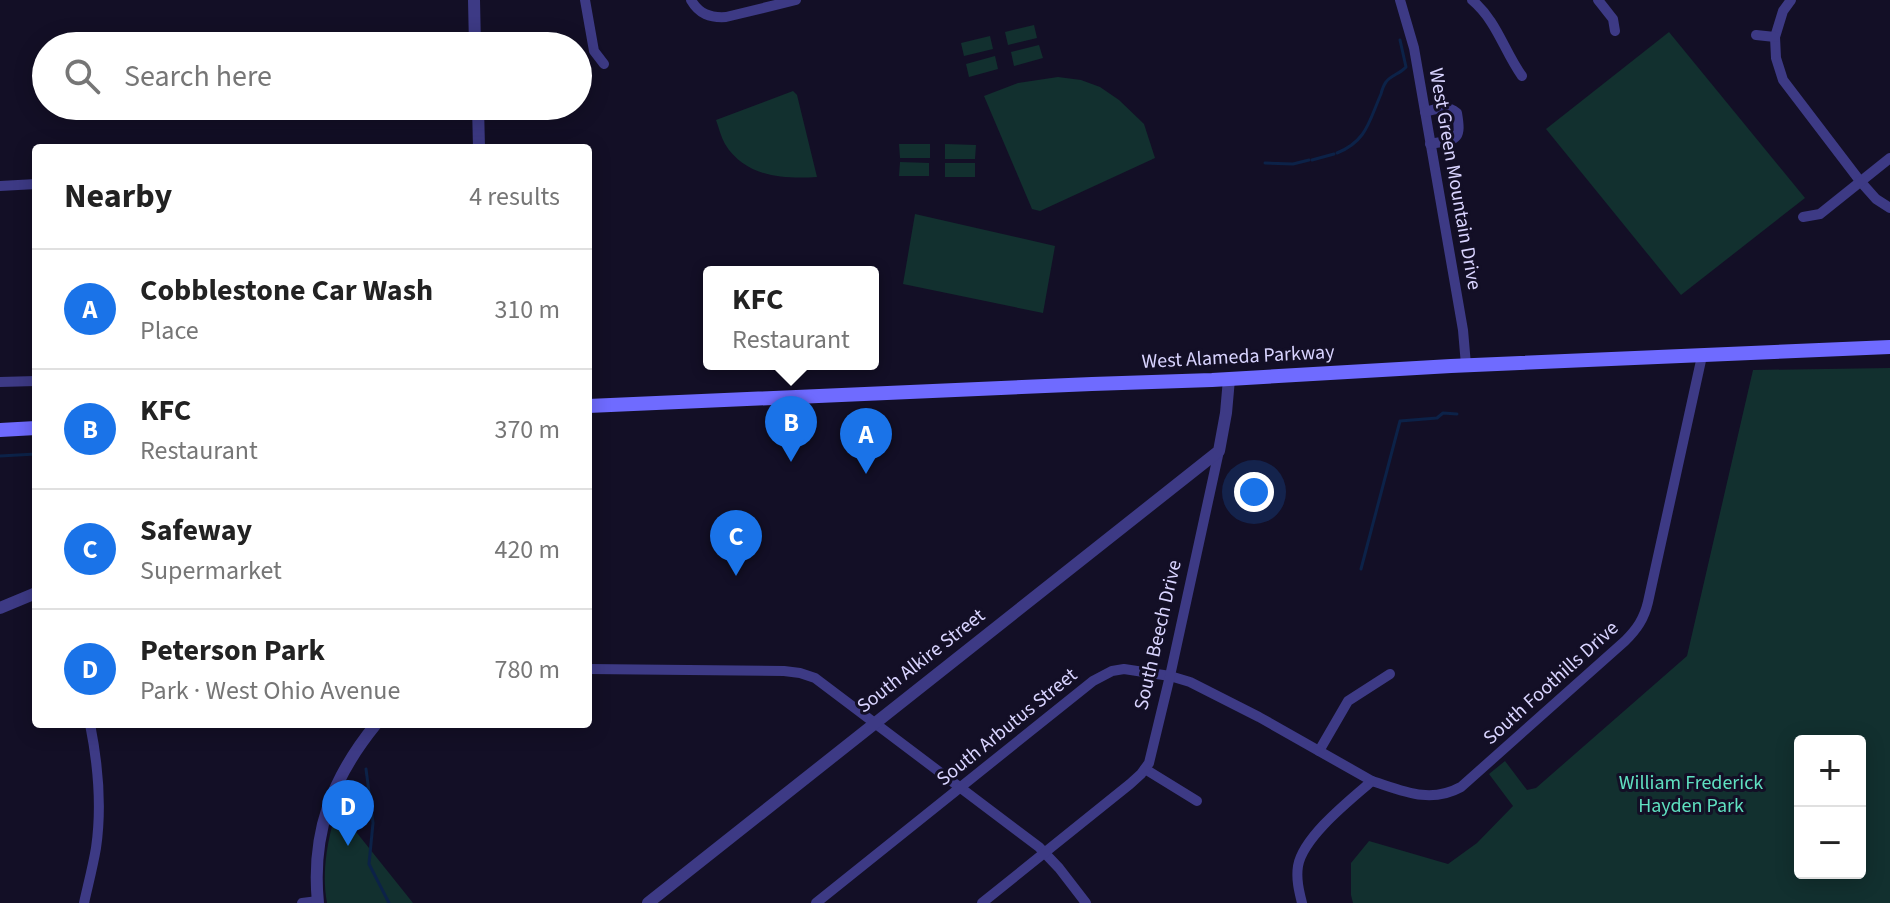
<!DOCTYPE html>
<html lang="en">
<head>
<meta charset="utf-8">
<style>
	:root { --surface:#fff; --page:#f2f2f2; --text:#222; --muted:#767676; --line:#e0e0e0; --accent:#1a73e8 }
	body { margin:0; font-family:"Source Sans 3",sans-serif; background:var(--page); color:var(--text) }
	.controls { position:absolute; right:24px; bottom:24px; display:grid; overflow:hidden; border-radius:8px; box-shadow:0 4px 20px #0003 }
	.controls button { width:72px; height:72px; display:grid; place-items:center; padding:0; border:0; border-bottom:2px solid var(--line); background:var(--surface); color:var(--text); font:40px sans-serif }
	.you { position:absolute; left:1254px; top:492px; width:28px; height:28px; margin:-20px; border:6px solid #fff; border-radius:50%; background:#1a73e8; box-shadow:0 0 0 12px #1a73e833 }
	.badge { display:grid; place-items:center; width:52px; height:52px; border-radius:50%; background:var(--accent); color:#fff; font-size:26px; font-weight:700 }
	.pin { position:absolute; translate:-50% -66px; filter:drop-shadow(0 2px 4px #0008) }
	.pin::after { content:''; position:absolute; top:42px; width:28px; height:24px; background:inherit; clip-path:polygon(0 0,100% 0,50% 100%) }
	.popup { position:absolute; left:703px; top:266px; width:176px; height:104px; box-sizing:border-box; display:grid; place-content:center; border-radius:8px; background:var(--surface); filter:drop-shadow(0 2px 6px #0005); font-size:26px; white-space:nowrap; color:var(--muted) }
	.popup b { font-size:30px; color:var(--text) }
	.popup::after { content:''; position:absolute; left:50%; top:100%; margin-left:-16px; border:16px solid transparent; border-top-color:var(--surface) }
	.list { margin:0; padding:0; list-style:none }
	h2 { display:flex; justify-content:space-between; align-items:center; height:104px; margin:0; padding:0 32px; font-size:34px }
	h2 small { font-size:26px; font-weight:400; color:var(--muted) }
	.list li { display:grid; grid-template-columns:52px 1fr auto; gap:24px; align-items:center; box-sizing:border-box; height:120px; padding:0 32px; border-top:2px solid var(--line) }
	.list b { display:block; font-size:30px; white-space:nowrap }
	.list p { margin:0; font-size:26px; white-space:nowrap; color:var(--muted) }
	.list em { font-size:26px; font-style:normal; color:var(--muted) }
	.icon { flex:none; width:44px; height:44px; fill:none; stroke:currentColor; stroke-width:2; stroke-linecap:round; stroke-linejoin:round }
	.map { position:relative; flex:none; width:1890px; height:903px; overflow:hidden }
	.search { position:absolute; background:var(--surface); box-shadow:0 4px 20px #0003; left:32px; top:32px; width:560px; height:88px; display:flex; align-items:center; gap:20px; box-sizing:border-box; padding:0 28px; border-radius:44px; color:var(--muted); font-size:30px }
	.panel { position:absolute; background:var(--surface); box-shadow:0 4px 20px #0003; left:32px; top:144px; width:560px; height:584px; border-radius:8px }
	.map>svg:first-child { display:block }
</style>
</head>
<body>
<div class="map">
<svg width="1890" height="903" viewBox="0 0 1890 903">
	<rect width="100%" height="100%" fill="#130f26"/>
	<g fill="#12302f" fill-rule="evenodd">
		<path d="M1034,25L1037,38L1008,45L1005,32Z"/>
		<path d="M1669,32L1805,198L1681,295L1546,129Z"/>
		<path d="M990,36L993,49L964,56L961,43Z"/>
		<path d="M1039,45L1043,58L1014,66L1011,52Z"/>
		<path d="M995,56L998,69L969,77L966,64Z"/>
		<path d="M1058,77L1081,80L1100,87L1119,100L1144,124L1155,158L1040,211L1032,209L984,96L1018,83Z"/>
		<path d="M793,91L797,95L817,177C783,179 745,177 725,144C721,137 719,128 716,120Z"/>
		<path d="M899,144H930V158H900Z"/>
		<path d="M945,144L976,145L975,159H945Z"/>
		<path d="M900,162L929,163V176H899Z"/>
		<rect x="945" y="163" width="30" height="14"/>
		<path d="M915,214L1055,246L1043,313L903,284Z"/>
		<path d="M1890,368V903H1353L1351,895V863L1369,841L1448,864L1477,843L1513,806L1489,774L1505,761L1527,790L1536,788L1687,656L1753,370ZM1800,741H1860V873H1800Z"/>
		<path d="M337,808L413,903H327C321,871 328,838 337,808Z"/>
	</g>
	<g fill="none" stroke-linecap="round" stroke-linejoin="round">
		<g stroke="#0c2248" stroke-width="3">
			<path d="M1337,153C1367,141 1369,121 1381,94C1382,90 1383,86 1386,82C1391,75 1400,74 1406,67L1400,40"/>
			<path d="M1312,160L1334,154"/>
			<path d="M1265,163L1293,164L1309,160"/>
			<path d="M0,456L36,454"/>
			<path d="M1361,569L1400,421L1437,418L1443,413L1457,414"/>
			<path d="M366,769L373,823L369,864L389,903"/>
		</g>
		<g stroke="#3d3a85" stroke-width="10">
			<path d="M585,0L594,51L604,64"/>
			<path d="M691,0C699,14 710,18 726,17L796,0"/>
			<path d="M1400,0L1414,48L1463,330L1466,365"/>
			<path d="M1472,0C1497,21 1504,51 1522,76"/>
			<path d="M1598,0L1613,19L1615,31"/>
			<path d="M1791,0L1783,11L1775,37L1776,58L1783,80L1860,181L1876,199L1890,208"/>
			<path d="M1756,35L1775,37"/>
			<path d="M1425,112C1436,109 1447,104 1457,113C1462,142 1456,139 1430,144"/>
			<path d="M0,186L36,184"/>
			<path d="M1803,217L1820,214L1890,158"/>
			<path d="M0,382L36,381"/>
			<path d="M588,669L784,671L800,673L815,678L1039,847L1059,868L1086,903"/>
			<path d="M1319,751L1348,701L1390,674"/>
			<path d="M1145,769L1197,801"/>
			<path d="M84,903C88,885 93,866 96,848C102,807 98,764 90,724"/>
			<path d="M302,903L318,901"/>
			<path d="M816,903L1093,681L1112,671L1124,669L1170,676L1190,682L1259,717L1372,781"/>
			<path d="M982,903L1130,784L1141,774L1149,763L1170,676L1219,451"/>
			<path d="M1302,903C1299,891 1296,879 1298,866C1303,837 1350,800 1372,781C1403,791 1430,804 1461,787L1625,641C1637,629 1644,619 1648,602L1702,356"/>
		</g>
		<g stroke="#3d3a85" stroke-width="12">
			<path d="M474,0L475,46"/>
			<path d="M478,106L479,148"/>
			<path d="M0,608L36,593"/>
			<path d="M318,903C311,833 332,778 376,724"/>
			<path d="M648,903L1219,451L1226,413L1229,379"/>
		</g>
		<g stroke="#6f6bff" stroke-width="14">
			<path d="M588,406L1092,384L1212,380L1451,366L1890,347"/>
			<path d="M0,430L36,428"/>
		</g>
	</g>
	<g text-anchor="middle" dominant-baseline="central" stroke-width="6" stroke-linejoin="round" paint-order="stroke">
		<g font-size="20" fill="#d9d4ff" stroke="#130f26">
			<text transform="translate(1455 179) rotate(80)">West Green Mountain Drive</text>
			<text transform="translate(1238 357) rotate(-3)">West Alameda Parkway</text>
			<text transform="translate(1158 635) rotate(-77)">South Beech Drive</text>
			<text transform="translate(921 661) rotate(-38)">South Alkire Street</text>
			<text transform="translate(1551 683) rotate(-42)">South Foothills Drive</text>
			<text transform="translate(1007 727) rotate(-39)">South Arbutus Street</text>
		</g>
		<g font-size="20" fill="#5fe0c0" stroke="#130f26">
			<text x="1691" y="783">William Frederick<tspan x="1691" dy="23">Hayden Park</tspan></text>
		</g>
	</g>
</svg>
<div class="controls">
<button>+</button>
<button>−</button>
</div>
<div class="you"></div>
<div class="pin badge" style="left:866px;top:474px">A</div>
<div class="pin badge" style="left:791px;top:462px">B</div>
<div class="popup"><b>KFC</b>Restaurant</div>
<div class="pin badge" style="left:736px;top:576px">C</div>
<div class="pin badge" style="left:348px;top:846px">D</div>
<div class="search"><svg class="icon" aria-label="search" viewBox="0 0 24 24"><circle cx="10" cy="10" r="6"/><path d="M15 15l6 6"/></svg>Search here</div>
<section class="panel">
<h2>Nearby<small>4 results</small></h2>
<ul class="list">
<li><span class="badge">A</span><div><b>Cobblestone Car Wash</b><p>Place</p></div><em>310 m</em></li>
<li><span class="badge">B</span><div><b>KFC</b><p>Restaurant</p></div><em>370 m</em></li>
<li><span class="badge">C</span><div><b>Safeway</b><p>Supermarket</p></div><em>420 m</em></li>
<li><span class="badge">D</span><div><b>Peterson Park</b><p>Park · West Ohio Avenue</p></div><em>780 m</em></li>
</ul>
</section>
</div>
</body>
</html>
